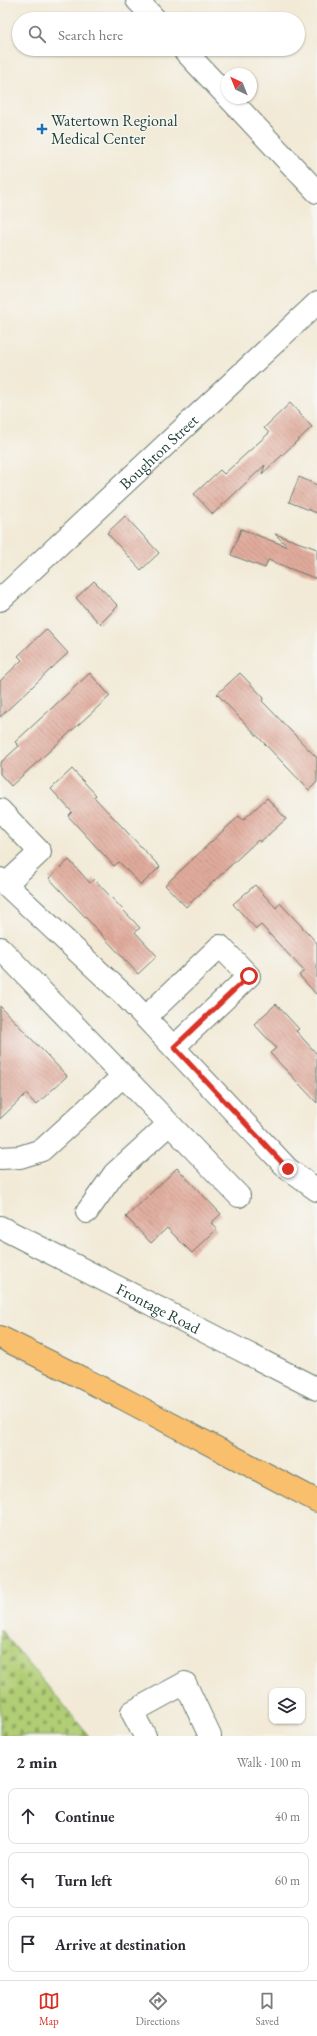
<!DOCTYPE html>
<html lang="en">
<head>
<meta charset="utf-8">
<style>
	:root { --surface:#fff; --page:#f2f2f3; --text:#2b2b33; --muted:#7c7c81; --line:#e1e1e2; --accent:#d93025 }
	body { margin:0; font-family:"EB Garamond",serif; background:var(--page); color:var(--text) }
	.controls { position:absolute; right:12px; bottom:12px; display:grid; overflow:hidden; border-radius:8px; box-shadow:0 1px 3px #0004 }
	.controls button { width:36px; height:36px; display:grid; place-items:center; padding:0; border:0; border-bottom:1px solid var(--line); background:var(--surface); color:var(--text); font:20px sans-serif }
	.compass { position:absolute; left:221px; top:68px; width:36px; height:36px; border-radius:50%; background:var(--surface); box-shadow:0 1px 3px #0004; rotate:317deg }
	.stop { position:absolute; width:12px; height:12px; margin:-9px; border:3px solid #d93025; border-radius:50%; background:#fff }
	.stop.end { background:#d93025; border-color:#fff; box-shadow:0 1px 4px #0008 }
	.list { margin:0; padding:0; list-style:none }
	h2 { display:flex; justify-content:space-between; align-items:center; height:52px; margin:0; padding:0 16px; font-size:17px }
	h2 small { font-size:13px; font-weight:400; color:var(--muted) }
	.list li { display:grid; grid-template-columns:26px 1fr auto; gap:12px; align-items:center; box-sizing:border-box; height:56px; margin:0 8px 8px; padding:0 8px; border:1px solid var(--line); border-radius:8px }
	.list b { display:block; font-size:15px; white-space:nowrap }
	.list em { font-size:13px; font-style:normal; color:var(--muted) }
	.icon { flex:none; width:22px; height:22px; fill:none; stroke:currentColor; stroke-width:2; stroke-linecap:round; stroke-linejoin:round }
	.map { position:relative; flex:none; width:317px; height:1736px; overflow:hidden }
	.search { position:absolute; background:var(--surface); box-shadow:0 1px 3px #0004; left:12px; right:12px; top:12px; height:44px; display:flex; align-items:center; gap:10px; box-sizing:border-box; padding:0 14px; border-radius:22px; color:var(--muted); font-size:15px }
	.sheet { height:244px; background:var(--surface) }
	nav { display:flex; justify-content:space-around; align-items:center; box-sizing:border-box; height:56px; border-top:1px solid var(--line); background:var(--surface); font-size:11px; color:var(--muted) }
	nav a { display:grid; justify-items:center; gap:2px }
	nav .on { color:var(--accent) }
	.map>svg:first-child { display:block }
</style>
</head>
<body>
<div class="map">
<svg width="317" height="1736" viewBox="0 0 317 1736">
	<defs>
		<pattern id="cemetery-stones" width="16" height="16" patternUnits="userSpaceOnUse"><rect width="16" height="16" fill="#b1ce74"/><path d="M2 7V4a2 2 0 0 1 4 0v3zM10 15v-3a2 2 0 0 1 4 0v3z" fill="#8fa860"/></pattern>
		<pattern id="building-back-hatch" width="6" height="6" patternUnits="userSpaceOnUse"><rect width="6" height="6" fill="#e1ab9c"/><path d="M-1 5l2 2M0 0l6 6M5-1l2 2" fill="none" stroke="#b68c80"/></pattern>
	</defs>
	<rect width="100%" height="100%" fill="#f6f6f2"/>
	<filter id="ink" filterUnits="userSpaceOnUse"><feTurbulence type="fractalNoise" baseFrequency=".025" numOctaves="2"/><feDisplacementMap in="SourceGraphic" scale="8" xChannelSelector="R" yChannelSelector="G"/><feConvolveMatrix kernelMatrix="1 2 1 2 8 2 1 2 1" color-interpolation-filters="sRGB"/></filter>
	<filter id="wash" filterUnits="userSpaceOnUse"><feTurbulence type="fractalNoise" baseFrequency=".012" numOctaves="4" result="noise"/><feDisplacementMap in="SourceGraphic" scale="16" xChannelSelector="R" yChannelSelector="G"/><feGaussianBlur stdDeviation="0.9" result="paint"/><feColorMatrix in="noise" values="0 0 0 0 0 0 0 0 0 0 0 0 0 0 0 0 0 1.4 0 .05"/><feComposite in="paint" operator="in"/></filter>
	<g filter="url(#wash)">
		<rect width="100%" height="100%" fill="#f2ead7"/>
		<path fill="url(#cemetery-stones)" stroke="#688654" d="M0,1629L89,1736H0Z"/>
		<g id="blocks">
			<g fill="url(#building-back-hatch)">
				<path d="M290,403L312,427L262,474L265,465L213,514L194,494L220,470L224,474L269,433L264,428Z"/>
				<path d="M299,477L317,485V513L289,502Z"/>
				<path d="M125,516L159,553L141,570L107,533Z"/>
				<path d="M241,529L288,547L275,534L317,549V579L268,560L265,568L231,555Z"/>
				<path d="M94,581L118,606L100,624L76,598Z"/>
				<path d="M46,629L68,653L0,717V681L22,660L18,656Z"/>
				<path d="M90,673L110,696L11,786L0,774V763L19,746L15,742Z"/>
				<path d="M240,673L264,698L262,701L317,758V782L309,790L217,694Z"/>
				<path d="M72,769L96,795L94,797L160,867L141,885L119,862L114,866L68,816L72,812L51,789Z"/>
				<path d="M267,798L286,819L260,842L258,840L186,907L165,885L239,816L243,820Z"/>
				<path d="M69,860L90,883L94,879L140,928L135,932L157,956L138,974L49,878Z"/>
				<path d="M255,885L276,908L280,903L317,943V995L299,975L304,971L261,925L256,929L233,904Z"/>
				<path d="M276,1004L299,1029L296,1031L317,1054V1103L270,1053L276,1048L254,1024Z"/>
				<path d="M0,1006L67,1076L36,1105L26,1094L0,1119Z"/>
				<path d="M177,1168L221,1214L211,1223L217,1229L192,1253L167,1228L151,1243L126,1217Z"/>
			</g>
		</g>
	</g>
	<g filter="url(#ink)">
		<use href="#blocks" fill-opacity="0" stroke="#697a6d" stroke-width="1"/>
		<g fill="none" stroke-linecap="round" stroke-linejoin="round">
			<defs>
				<g id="minor">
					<path d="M137,0L155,19"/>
					<path d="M183,49L227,96"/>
					<path d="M229,98L317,192"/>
					<path id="s1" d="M0,600L317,303"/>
					<path d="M0,810L40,852L5,885"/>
					<path d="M0,879L125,996L288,1169L317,1190"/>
					<path d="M0,948L239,1196"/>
					<path d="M146,1017L220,946L249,976L174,1047"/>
					<path d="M0,1158L20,1157L42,1150L123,1076"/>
					<path d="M87,1212L114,1174L169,1124"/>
					<path id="s2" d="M0,1227L317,1389"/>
					<path d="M145,1736L132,1712L185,1683L210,1736"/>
				</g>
				<path id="highway" d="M0,1337L122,1398L317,1501"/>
			</defs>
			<use href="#minor" stroke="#697a6d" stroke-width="24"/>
			<use href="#highway" stroke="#697a6d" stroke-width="24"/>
			<use href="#minor" stroke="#fff" stroke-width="22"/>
			<use href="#highway" stroke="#f9bf6d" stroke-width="22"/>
		</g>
	</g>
	<g fill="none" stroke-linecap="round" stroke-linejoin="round" filter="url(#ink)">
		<path stroke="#d93025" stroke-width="5" d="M249,976L174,1047L288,1169"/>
	</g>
	<path fill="#1f6fb2" stroke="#f6f6f2" stroke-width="1.5" d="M40 123h4v4h4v4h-4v4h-4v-4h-4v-4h4z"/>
	<g text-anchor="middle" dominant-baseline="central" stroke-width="3" stroke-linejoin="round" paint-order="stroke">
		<g font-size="16" fill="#1f3d34" stroke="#f6f6f2" text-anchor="start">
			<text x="51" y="120">Watertown Regional<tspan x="51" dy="18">Medical Center</tspan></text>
		</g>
		<g font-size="16" fill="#1f3d34" stroke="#f6f6f2">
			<text stroke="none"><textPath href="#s1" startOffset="217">Boughton Street</textPath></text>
			<text stroke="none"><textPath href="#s2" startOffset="178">Frontage Road</textPath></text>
		</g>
	</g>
</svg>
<div class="controls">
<button><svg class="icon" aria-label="layers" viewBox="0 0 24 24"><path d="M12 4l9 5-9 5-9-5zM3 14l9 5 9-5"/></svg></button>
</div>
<svg class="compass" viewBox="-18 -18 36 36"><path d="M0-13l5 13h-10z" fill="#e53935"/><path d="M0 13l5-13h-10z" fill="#7c7c81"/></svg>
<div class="stop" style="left:249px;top:976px"></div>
<div class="stop end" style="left:288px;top:1169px"></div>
<div class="search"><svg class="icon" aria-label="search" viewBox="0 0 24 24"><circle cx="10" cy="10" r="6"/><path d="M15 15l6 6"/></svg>Search here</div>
</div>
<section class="sheet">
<h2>2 min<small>Walk · 100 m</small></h2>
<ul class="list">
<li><svg class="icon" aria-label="ahead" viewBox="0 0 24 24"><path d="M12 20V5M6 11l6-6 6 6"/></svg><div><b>Continue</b></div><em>40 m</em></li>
<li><svg class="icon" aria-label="left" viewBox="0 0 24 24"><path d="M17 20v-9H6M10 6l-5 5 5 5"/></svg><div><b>Turn left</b></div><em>60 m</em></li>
<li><svg class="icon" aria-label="arrive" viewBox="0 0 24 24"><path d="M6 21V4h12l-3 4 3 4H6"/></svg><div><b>Arrive at destination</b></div></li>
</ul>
</section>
<nav>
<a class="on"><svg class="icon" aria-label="map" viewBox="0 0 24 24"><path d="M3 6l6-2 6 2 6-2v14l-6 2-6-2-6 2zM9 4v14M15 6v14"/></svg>Map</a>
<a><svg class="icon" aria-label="directions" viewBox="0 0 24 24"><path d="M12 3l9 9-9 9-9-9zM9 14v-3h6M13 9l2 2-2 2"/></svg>Directions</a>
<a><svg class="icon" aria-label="saved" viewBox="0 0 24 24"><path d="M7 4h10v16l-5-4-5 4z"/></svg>Saved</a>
</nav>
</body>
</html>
